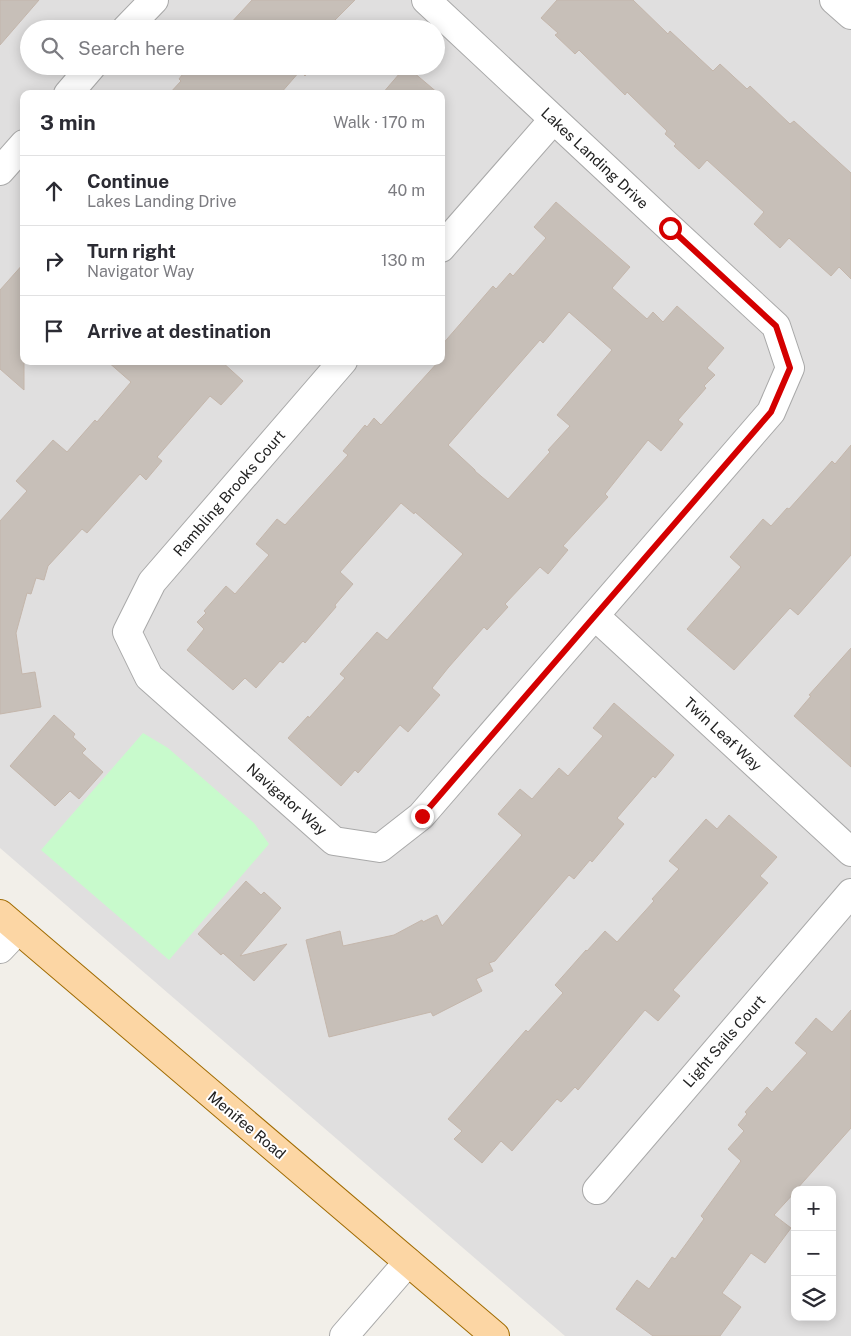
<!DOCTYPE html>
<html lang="en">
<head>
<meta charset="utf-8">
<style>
	:root { --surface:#fff; --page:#f2f2f3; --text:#2b2b33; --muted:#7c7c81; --line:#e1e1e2 }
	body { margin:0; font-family:"Public Sans",sans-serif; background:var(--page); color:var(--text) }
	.controls { position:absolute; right:15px; bottom:15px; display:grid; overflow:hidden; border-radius:10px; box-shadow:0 2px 12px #0003 }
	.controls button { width:45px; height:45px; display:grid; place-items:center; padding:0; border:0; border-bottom:1px solid var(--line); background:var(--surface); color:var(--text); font:25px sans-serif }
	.stop { position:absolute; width:15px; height:15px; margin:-11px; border:4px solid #d40000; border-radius:50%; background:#fff }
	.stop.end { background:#d40000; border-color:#fff; box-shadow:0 1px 5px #0008 }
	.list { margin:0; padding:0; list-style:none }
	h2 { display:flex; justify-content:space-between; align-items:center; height:65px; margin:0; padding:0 20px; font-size:21px }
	h2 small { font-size:16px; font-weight:400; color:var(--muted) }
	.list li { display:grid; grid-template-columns:32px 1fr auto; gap:15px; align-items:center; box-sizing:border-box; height:70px; padding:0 20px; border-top:1px solid var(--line) }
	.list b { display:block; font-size:19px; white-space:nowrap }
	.list p { margin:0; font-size:16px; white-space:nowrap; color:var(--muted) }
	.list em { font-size:16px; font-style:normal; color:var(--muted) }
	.icon { flex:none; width:28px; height:28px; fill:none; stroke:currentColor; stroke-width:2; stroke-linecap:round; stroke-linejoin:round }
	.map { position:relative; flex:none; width:851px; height:1336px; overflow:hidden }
	.search { position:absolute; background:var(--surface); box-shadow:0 2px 12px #0003; left:20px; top:20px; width:425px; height:55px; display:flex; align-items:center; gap:12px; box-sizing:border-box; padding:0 18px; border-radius:28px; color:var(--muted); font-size:19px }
	.panel { position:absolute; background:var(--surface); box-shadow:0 2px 12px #0003; left:20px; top:90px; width:425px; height:275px; border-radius:10px }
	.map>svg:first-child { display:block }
</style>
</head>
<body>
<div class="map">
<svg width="851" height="1336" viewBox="0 0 851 1336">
	<rect width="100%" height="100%" fill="#f2efe9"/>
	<path fill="#e0dfdf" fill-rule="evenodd" d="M0,0H851V1336H565L0,848ZM29,29H436V66H29ZM24,94H441V361H24ZM795,1190H832V1317H795Z"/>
	<path fill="#c8facc" d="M143,733L168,748L254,823L269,844L169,960L41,850Z"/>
	<g fill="#c7bfb8" stroke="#c4b6ab" fill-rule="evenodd">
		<path d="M0,0H39L0,45Z"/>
		<path d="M252,0H355L332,23L338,29H222L227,23L229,25Z"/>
		<path d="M557,0H633L668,34L670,31L713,71L720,64L747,89L750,86L790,124L794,121L851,173V279L839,267L831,276L789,238L780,248L754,224L764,212L707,160L699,169L674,146L676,144L665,134L667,131L627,92L625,95L579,50L575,54L555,35L558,33L541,18Z"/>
		<path d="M189,66H314L305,76L300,71L280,94H169L181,81L179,79Z"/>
		<path d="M406,66L439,94H382Z"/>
		<path d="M556,202L630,267L612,288L647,319L653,312L663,322L677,306L724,348L707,368L715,375L704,386L706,388L678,420L683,424L661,451L648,440L605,494L608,497L563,546L568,550L548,574L540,567L505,604L508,607L487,630L484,627L448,668L432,688L440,695L408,732L400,725L358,773L355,770L341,786L288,738L308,716L309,718L345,678L340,674L377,632L387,640L463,554L415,512L414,514L401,503L340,572L353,584L335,605L336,607L305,643L303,641L283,663L280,661L256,688L245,678L233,690L187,650L204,629L197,622L206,613L204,611L226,586L235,594L269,555L256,544L277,519L285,525L348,455L343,451L365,425L367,427L374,418L381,425L439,361H441V346L493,286L496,289L510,273L513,276L546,238L534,227ZM569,312L612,350L557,415L570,426L548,450L550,452L508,499L475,471V470L448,445L540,340L543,343Z"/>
		<path d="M24,263V390L0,369V290Z"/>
		<path d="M107,361H221L243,381L221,405L210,396L157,457L162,461L146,480L140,474L87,533L82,529L48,566L44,580L36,578L31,594L27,593L16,633L22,674L35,672L41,707L0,714V521L27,491L16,481L53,440L67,452L95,420L97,422L131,382Z"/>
		<path d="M851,445V555L798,615L790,608L734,670L687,629L741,567L730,557L763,519L771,526L787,508L789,509L832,461L835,464Z"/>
		<path d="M851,648V767L794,716L811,696L809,695Z"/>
		<path d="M614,703L674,755L655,778L653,776L617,818L624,824L592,862L590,860L574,879L569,875L495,961L489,963L493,971L476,979L482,991L433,1016L431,1012L329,1037L306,940L340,931L343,946L394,935L422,920L423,922L437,915L442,926L522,835L498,814L520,789L532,799L559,768L568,776L603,736L593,728Z"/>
		<path d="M54,715L75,734L73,737L86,749L82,753L103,772L79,799L70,791L55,806L10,766Z"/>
		<path d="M729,815L777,857L760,876L768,883L673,990L680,996L658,1021L645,1010L578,1090L575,1087L561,1102L557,1099L512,1151L501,1141L482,1163L454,1139L462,1131L448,1119L526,1030L528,1032L563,993L555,985L586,950L587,951L605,931L617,942L654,901L652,899L679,869L669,861L706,819L717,829Z"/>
		<path d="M246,881L261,895L264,892L281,908L240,956L287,944L254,981L223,953L221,955L198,934Z"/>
		<path d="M851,1010V1128L796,1190H795V1192L774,1215L791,1228L765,1263L751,1253L722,1293L741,1307L720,1336H653L616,1309L637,1280L649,1289L672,1257L675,1259L704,1219L701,1216L741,1161L728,1149L744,1131L738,1125L747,1114L745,1112L767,1087L772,1092L807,1053L795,1043L816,1018L832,1032Z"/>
	</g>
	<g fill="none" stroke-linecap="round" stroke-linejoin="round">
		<defs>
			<g id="minor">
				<path d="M834,0L851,15"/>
				<path d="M126,29L154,0"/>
				<path d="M68,94L92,66"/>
				<path d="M0,171L24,144"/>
				<path d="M441,248L553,120"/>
				<path d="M343,361L152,582L127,632L149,677L334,841L380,848L421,816L771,412L790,368L776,326L670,228L426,0"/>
				<path d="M595,616L851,852"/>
				<path d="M0,949L18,930"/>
				<path d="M597,1190L851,893"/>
				<path d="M344,1336L408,1262"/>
			</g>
			<path id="major" d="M0,914L495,1336"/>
		</defs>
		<use href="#minor" stroke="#a9a9a9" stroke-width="30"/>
		<use href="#major" stroke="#a06b00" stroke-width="30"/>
		<use href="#minor" stroke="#fff" stroke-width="28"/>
		<use href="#major" stroke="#fcd6a4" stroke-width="28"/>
	</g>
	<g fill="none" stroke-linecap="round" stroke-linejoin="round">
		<path stroke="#d40000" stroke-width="6" d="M422,816L771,412L790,368L776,326L670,228"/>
	</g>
	<g text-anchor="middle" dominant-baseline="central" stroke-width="4" stroke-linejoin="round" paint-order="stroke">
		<g font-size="15" fill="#222" stroke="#fff">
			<text transform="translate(595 158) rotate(43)">Lakes Landing Drive</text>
			<text transform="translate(229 493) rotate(-49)">Rambling Brooks Court</text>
			<text transform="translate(723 734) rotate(43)">Twin Leaf Way</text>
			<text transform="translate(287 799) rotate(41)">Navigator Way</text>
			<text transform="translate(724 1041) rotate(-49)">Light Sails Court</text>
			<text transform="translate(247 1125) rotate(40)">Menifee Road</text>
		</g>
	</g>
</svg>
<div class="controls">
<button>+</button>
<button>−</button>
<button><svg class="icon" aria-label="layers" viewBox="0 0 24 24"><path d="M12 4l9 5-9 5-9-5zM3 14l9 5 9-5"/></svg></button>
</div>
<div class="stop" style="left:670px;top:228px"></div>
<div class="stop end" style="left:422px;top:816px"></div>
<div class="search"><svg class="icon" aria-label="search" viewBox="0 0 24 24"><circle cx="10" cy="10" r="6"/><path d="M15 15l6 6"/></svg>Search here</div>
<section class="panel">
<h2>3 min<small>Walk · 170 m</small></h2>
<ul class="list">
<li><svg class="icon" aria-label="ahead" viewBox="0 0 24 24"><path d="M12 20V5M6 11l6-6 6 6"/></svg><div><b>Continue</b><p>Lakes Landing Drive</p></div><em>40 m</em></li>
<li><svg class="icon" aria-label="right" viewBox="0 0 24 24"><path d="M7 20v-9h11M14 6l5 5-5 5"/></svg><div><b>Turn right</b><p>Navigator Way</p></div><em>130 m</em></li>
<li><svg class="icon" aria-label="arrive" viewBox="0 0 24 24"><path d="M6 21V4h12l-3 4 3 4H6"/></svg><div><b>Arrive at destination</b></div></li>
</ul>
</section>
</div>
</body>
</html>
